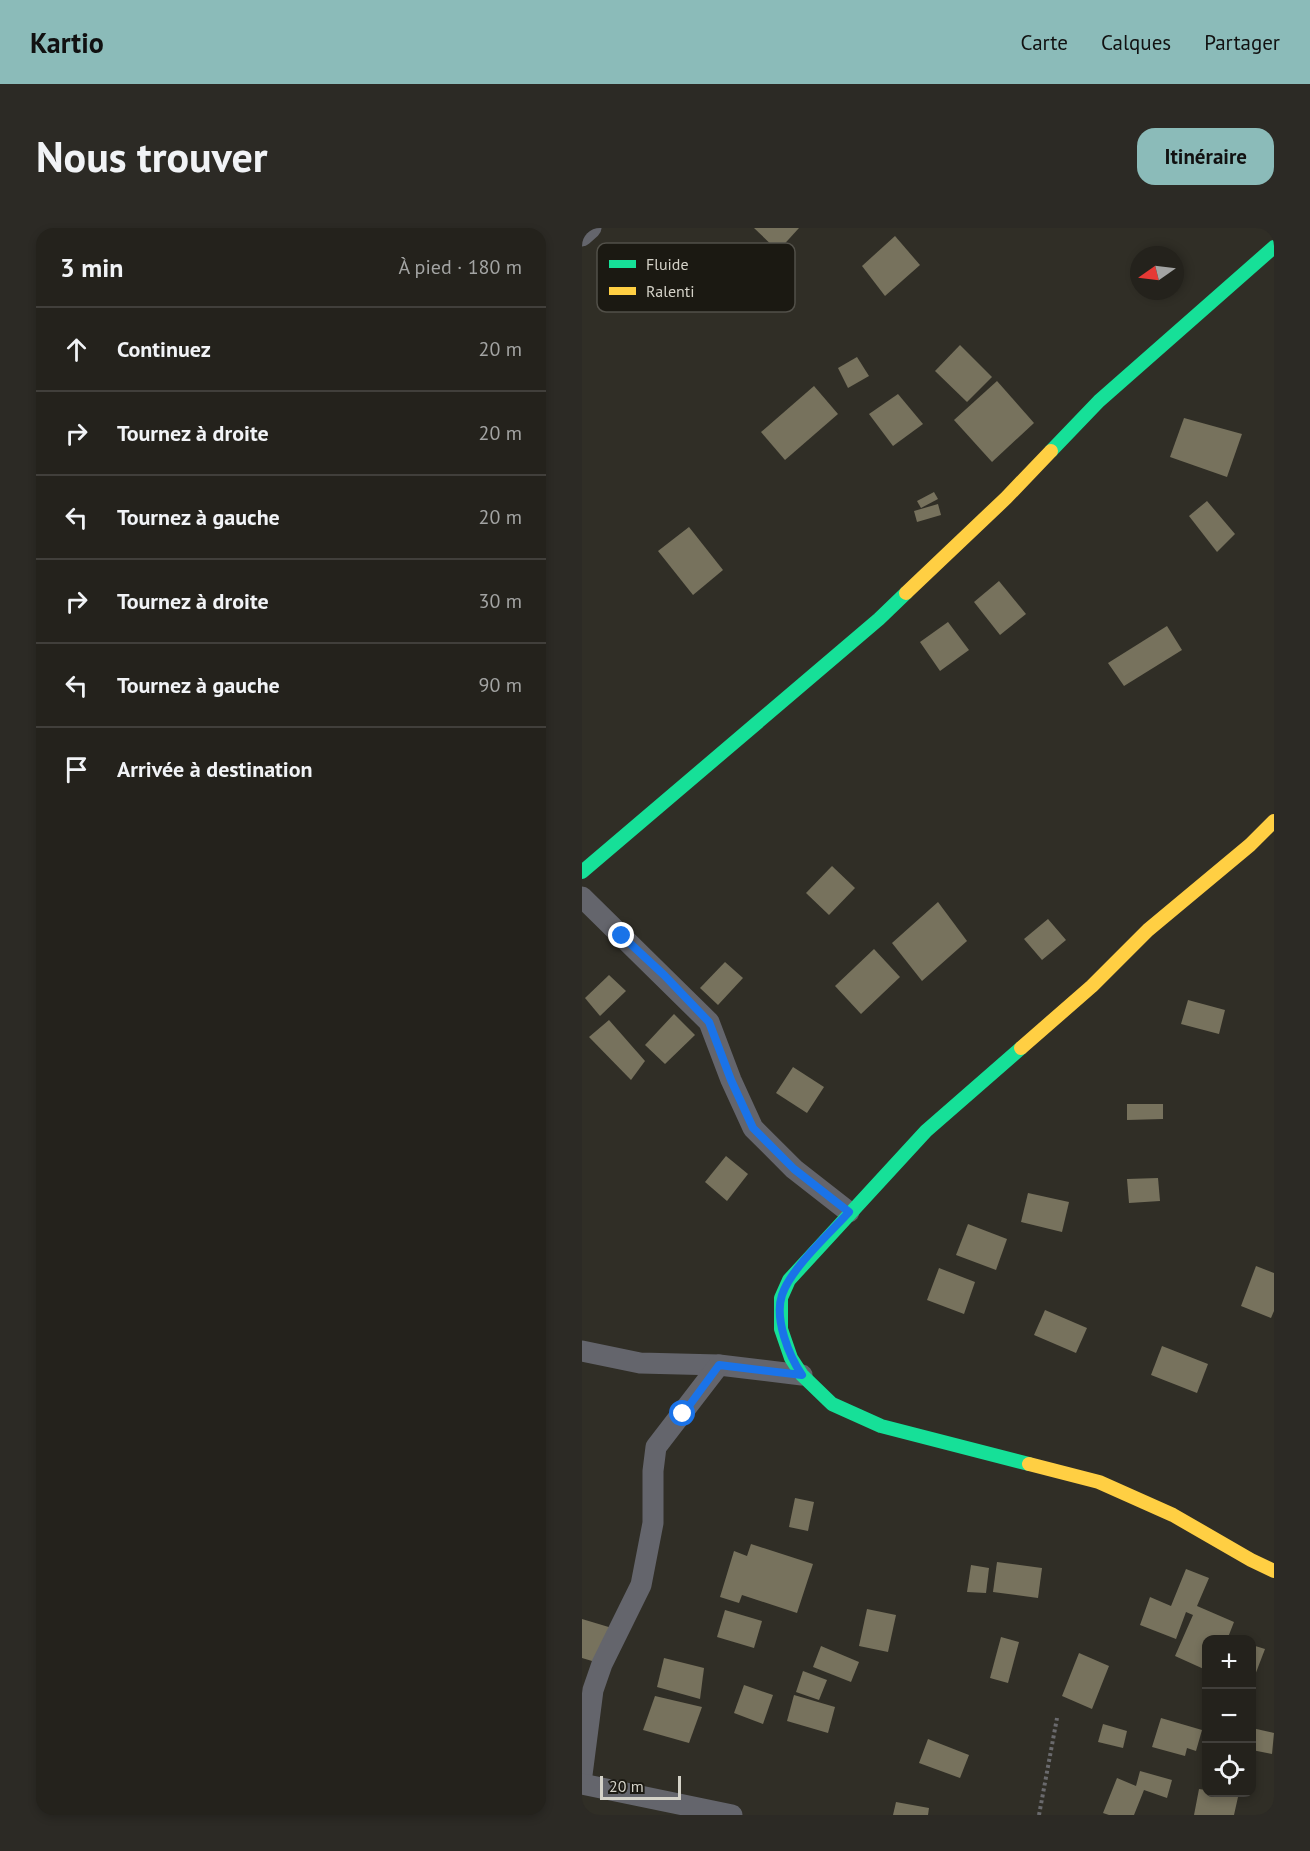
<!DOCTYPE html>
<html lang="fr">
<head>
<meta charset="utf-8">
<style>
	:root { --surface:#24221c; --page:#2c2a25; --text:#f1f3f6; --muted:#a3a4a3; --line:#413f3b; --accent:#8bbbb9 }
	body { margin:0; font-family:"PT Sans",sans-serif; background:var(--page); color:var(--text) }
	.controls { position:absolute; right:18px; bottom:18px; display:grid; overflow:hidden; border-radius:12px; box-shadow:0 3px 9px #0003 }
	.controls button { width:54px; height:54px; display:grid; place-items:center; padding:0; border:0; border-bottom:2px solid var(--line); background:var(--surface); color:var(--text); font:30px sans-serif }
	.compass { position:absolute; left:548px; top:18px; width:54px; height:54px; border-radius:50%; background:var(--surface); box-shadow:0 3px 9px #0003; rotate:256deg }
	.scale { position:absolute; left:18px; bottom:15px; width:81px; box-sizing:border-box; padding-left:6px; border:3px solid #d4d2c8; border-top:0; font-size:16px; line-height:21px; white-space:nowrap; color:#d4d2c8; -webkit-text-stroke:4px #1b1912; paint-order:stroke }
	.stop { position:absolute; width:18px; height:18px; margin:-14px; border:4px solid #1a73e8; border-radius:50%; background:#fff }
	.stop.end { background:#1a73e8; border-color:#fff; box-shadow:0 2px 6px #0008 }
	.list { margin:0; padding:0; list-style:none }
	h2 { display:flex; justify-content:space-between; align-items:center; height:78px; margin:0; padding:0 24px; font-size:26px }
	h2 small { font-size:20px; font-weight:400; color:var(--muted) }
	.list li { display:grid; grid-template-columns:39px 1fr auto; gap:18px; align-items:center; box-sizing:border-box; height:84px; padding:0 24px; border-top:2px solid var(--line) }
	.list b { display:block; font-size:22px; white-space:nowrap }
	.list em { font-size:20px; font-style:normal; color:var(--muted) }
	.icon { flex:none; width:33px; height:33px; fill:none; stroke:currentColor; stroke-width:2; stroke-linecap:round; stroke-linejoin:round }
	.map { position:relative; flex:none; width:692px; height:1587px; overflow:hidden; border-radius:18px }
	header { display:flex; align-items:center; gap:36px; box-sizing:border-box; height:84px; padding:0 30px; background:var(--accent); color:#111 }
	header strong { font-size:28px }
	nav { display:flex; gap:33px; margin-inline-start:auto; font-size:21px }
	.intro { display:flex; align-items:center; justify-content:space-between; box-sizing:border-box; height:144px; padding:0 36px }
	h1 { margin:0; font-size:42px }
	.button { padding:15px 27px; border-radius:18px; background:var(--accent); color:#111; font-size:21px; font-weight:700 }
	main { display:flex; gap:36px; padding:0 36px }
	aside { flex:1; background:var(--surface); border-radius:18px; box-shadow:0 3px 9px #0003 }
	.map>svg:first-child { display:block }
</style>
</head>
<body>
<header>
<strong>Kartio</strong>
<nav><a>Carte</a><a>Calques</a><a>Partager</a></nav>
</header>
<div class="intro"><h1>Nous trouver</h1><a class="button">Itinéraire</a></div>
<main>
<aside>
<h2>3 min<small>À pied · 180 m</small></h2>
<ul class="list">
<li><svg class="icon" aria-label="ahead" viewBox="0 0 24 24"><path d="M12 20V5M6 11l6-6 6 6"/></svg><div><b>Continuez</b></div><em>20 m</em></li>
<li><svg class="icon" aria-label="right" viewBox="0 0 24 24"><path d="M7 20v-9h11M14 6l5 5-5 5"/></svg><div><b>Tournez à droite</b></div><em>20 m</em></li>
<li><svg class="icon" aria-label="left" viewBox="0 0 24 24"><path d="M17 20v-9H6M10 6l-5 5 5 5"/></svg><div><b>Tournez à gauche</b></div><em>20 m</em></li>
<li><svg class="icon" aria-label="right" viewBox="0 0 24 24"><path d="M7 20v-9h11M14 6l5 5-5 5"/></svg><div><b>Tournez à droite</b></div><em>30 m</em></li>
<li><svg class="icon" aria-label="left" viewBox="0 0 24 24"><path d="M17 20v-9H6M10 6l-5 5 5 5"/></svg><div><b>Tournez à gauche</b></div><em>90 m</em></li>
<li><svg class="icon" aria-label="arrive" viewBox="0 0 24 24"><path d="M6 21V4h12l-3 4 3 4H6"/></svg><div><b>Arrivée à destination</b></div></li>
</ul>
</aside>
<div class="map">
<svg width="692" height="1587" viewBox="0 0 692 1587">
	<rect width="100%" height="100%" fill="#302e26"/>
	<g fill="#77725d">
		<path d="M172,0H217L196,23Z"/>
		<path d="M313,8L338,37L303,68L280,38Z"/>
		<path d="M378,117L410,149L385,174L353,143Z"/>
		<path d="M275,129L287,148L266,160L256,140Z"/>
		<path d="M415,153L452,195L410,234L372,192Z"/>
		<path d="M232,158L256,186L203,232L179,204Z"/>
		<path d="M316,166L341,196L311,218L287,186Z"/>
		<path d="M602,190L660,206L645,249L588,229Z"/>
		<path d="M352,264L356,271L339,280L335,273Z"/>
		<path d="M625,273L653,306L635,324L607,288Z"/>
		<path d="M356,276L359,287L335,294L332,283Z"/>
		<path d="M107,299L141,342L111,367L76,323Z"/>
		<path d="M417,353L444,386L418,407L392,374Z"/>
		<path d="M366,394L387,422L358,443L338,414Z"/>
		<path d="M585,398L600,422L542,458L526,435Z"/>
		<path d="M250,638L273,660L247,687L224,665Z"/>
		<path d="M356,674L385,713L340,753L310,715Z"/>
		<path d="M466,691L484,712L460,732L442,711Z"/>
		<path d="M292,721L318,749L279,786L253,758Z"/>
		<path d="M143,734L161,750L136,777L118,760Z"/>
		<path d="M27,747L44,763L18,788L3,770Z"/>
		<path d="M606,772L643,782L637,806L599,796Z"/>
		<path d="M92,786L113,807L83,836L63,817Z"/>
		<path d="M27,792L63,833L49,852L7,809Z"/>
		<path d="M211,839L242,859L225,885L194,865Z"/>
		<path d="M545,876H581V891L545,892Z"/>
		<path d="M144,928L166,946L145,973L123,954Z"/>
		<path d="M576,950L578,973L547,975L545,951Z"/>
		<path d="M446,965L487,974L480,1004L439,994Z"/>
		<path d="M386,996L425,1011L414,1042L374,1027Z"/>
		<path d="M674,1038L692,1045V1083L689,1090L659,1078Z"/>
		<path d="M357,1040L393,1054L382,1086L345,1072Z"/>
		<path d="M463,1082L505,1100L494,1125L452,1107Z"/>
		<path d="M580,1118L626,1136L615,1165L569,1147Z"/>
		<path d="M213,1270L232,1274L226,1303L207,1299Z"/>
		<path d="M169,1316L231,1336L215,1385L160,1367L157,1375L138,1369L152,1323L165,1328Z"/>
		<path d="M415,1334L460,1340L456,1370L411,1364Z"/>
		<path d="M389,1337L407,1340L404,1365L385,1364Z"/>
		<path d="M604,1341L627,1350L615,1378L652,1394L645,1412H624V1442L593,1428L611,1387L604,1384L594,1411L558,1397L568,1369L589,1378Z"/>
		<path d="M285,1381L314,1387L306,1424L277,1418Z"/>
		<path d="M143,1382L180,1393L172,1420L135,1409Z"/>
		<path d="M0,1391L30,1400L20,1436L0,1430Z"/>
		<path d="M419,1409L437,1414L426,1455L408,1450Z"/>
		<path d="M670,1417L683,1421L670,1455Z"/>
		<path d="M239,1418L277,1434L269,1454L231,1439Z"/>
		<path d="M497,1425L527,1438L510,1481L480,1468Z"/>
		<path d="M82,1430L122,1440L118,1471L75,1459Z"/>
		<path d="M221,1443L245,1452L237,1472L214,1464Z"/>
		<path d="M162,1457L191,1467L181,1496L152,1485Z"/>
		<path d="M212,1467L253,1479L246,1505L205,1493Z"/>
		<path d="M73,1468L120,1479L107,1515L61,1502Z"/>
		<path d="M579,1490L620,1502L614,1523L605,1520L603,1528L570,1519Z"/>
		<path d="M521,1496L545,1503L541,1520L516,1514Z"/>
		<path d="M670,1500L692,1505L690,1526L670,1522Z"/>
		<path d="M346,1511L387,1527L378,1550L337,1535Z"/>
		<path d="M558,1543L590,1552L585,1570L562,1562L552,1587H527L521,1585L535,1550L554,1558Z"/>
		<path d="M617,1561L624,1562V1564H636L656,1569L652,1587H612Z"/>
		<path d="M314,1574L347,1580L346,1587H311Z"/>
	</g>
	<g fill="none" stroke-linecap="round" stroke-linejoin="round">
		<path stroke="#6a6a6d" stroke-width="4" stroke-dasharray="3 3" stroke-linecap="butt" d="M457,1587L475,1490"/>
		<g stroke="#64656c" stroke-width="21">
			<path d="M0,8L9,0"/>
			<path d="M0,669L127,794L149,852L171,900L212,941L267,984"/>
			<path d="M0,1123L58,1135L137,1137L220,1147"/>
			<path d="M0,1547L11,1462L20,1436L59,1357L71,1295V1243L74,1219L137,1137"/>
			<path d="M0,1556L150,1587"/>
		</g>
		<g stroke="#16e098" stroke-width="14">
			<path d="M469,223L517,173L692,19"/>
			<path d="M0,644L297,391L324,365"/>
			<path d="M439,820L344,903L207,1052L199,1070V1101L209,1130L220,1147L250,1176L299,1198L447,1236"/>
		</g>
		<g stroke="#ffcf43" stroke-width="14">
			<path d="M324,365L424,270L469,223"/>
			<path d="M439,820L510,758L566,702L668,617L692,593"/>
			<path d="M447,1236L517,1254L591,1287L669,1332L692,1343"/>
		</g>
	</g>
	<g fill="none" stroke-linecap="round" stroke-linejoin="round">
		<path stroke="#1a73e8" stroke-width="8" d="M40,708L82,747L127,794L149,852L171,900L212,941L267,984C247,1006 209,1040 200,1067C192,1091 207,1128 220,1147L137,1137L101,1186"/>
	</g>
	<rect x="15" y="15" width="198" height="69" rx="9" fill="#1b1912" stroke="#525049" stroke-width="1.5"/>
	<rect x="27" y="32" width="27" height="8" fill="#16e098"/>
	<rect x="27" y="59" width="27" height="8" fill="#ffcf43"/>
	<g font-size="16" fill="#d4d2c8">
		<text x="64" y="42">Fluide</text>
		<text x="64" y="69">Ralenti</text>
	</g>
</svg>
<div class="controls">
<button>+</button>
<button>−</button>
<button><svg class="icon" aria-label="locate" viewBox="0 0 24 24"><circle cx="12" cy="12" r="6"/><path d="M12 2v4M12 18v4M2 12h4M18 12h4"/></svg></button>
</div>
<svg class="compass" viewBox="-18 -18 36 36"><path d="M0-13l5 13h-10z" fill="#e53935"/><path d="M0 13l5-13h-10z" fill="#a3a4a3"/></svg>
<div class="scale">20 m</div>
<div class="stop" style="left:101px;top:1186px"></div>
<div class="stop end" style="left:40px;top:708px"></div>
</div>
</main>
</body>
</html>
